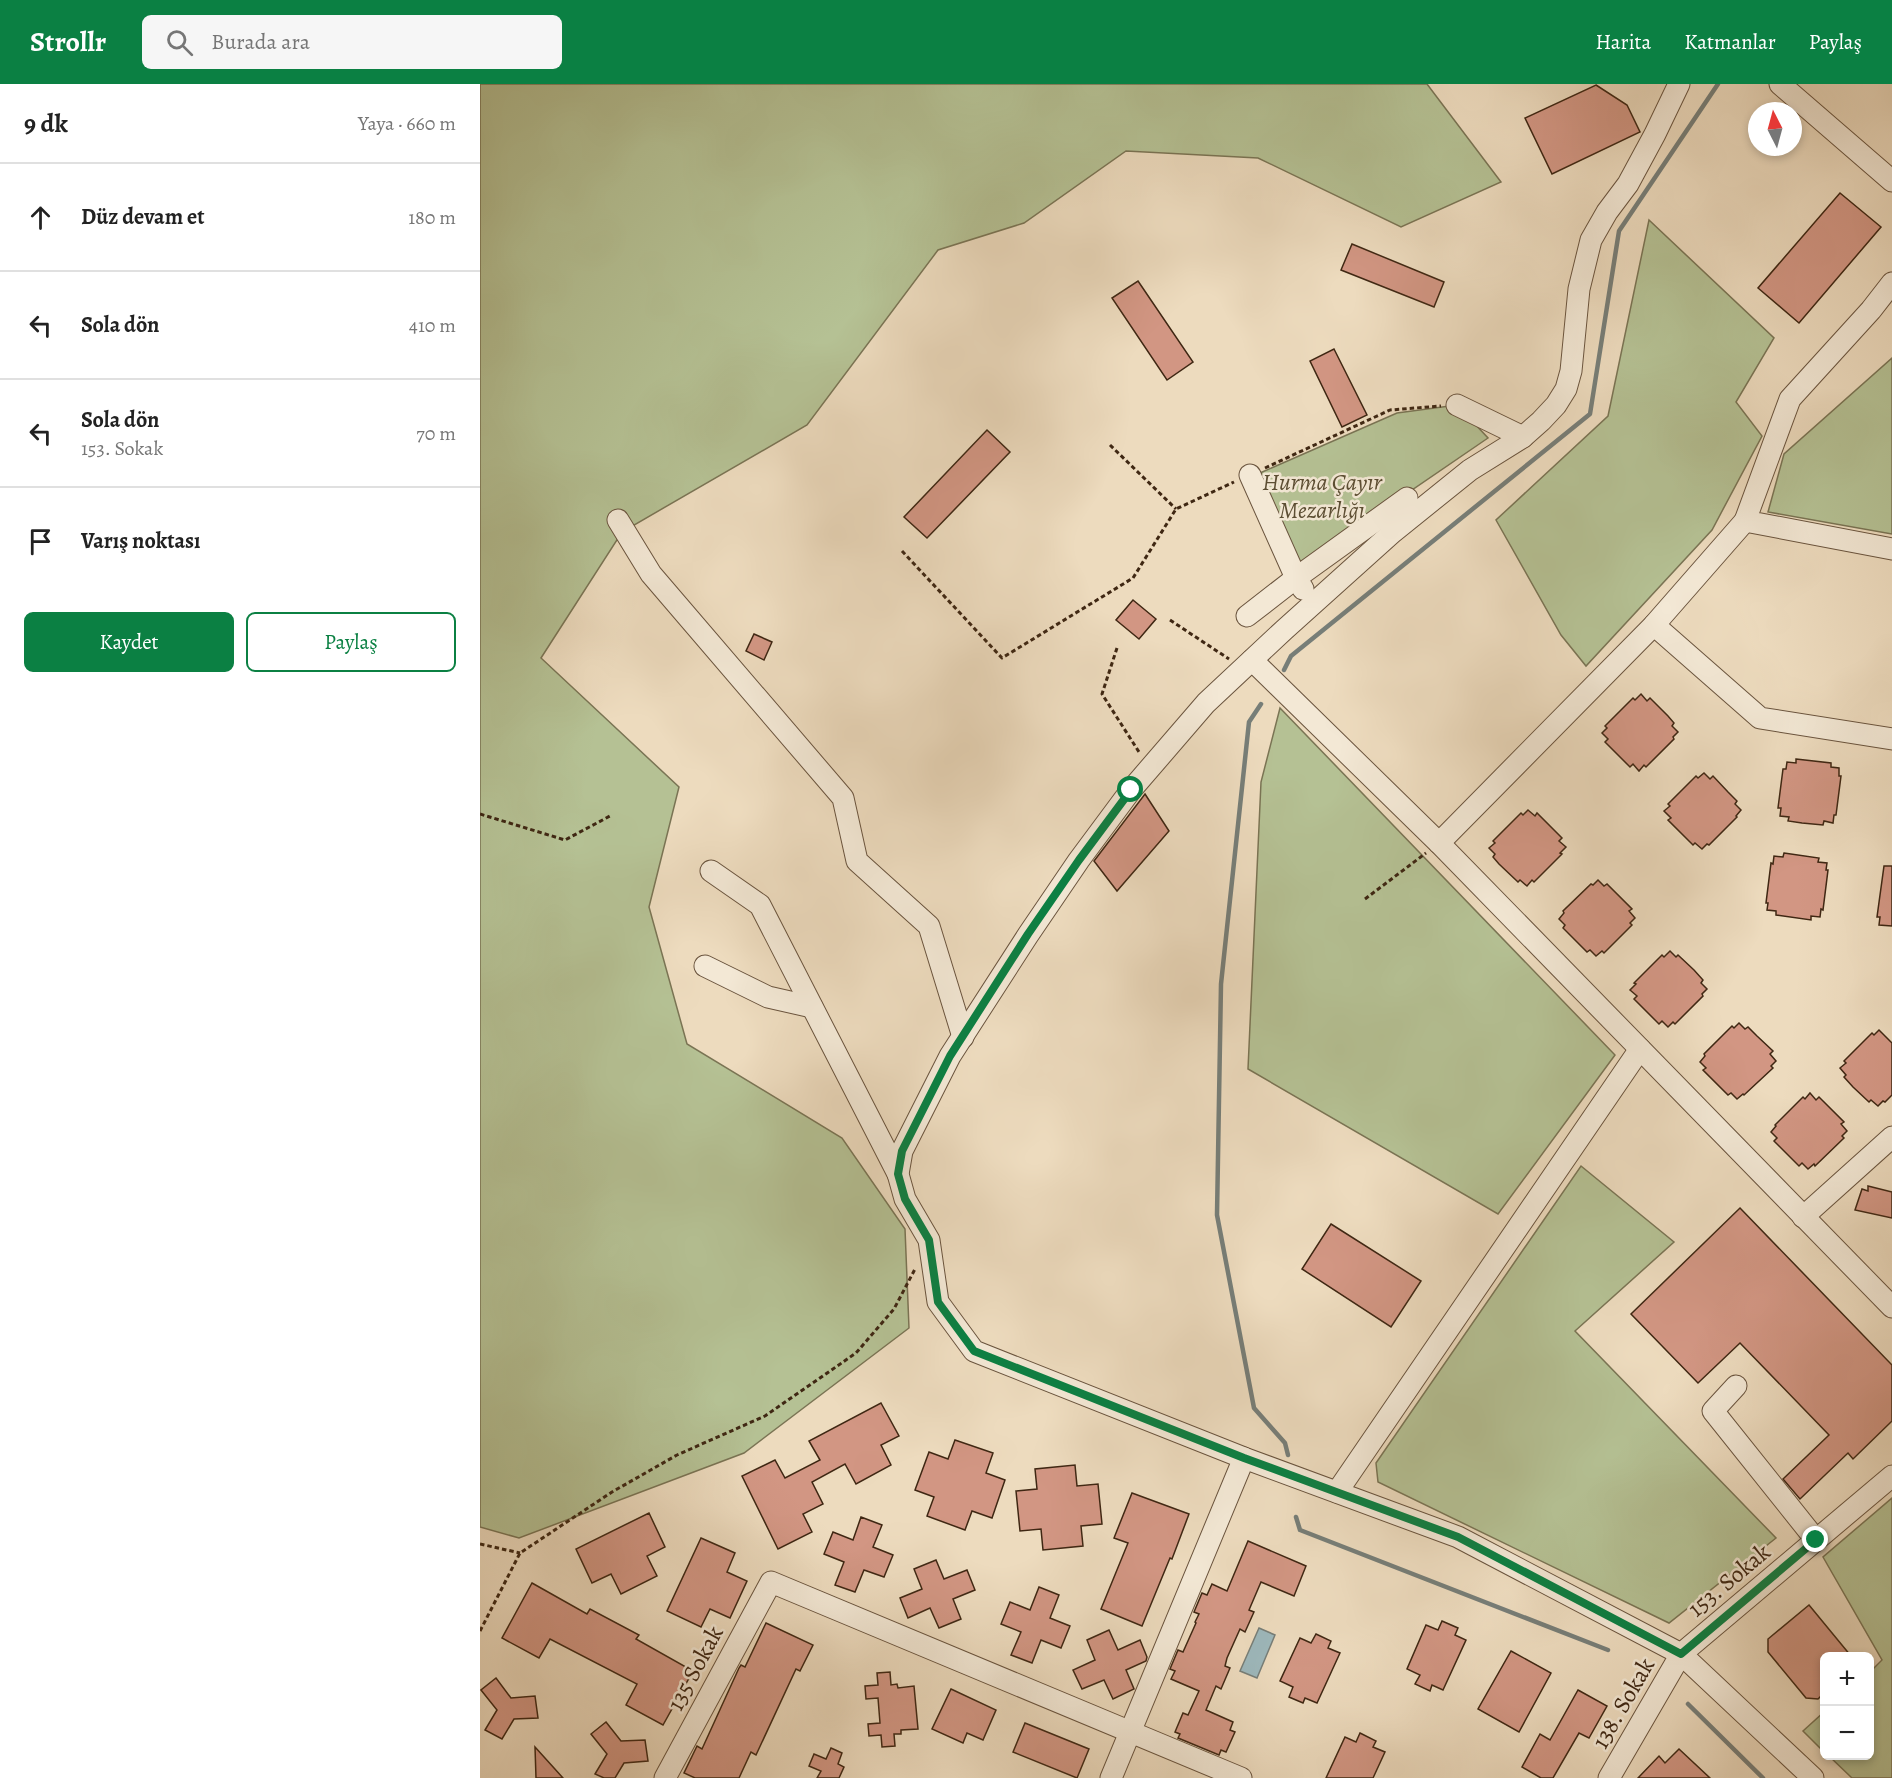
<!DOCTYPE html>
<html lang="tr">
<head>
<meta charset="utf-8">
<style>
	:root { --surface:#fff; --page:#f6f6f6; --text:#222; --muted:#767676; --line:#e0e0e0; --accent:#0b8043 }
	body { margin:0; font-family:Alegreya,serif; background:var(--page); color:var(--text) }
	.controls { position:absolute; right:18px; bottom:18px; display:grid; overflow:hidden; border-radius:9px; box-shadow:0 3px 9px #0003 }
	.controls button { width:54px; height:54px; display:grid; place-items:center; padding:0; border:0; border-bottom:2px solid var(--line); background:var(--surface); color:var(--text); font:30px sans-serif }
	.compass { position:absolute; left:1268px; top:18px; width:54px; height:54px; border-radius:50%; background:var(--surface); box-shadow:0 3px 9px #0003; rotate:354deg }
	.stop { position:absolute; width:18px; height:18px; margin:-14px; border:4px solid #0b8043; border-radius:50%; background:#fff }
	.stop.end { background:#0b8043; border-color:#fff; box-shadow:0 2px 6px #0008 }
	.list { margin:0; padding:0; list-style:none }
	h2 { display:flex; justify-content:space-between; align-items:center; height:78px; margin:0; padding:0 24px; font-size:26px }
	h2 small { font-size:20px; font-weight:400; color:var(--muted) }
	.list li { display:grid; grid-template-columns:39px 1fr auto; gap:18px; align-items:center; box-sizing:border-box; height:108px; padding:0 24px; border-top:2px solid var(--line) }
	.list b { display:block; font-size:22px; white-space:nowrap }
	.list p { margin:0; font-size:20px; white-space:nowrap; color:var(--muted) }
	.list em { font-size:20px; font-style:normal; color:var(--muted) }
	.actions { display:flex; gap:12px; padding:18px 24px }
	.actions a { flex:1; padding:14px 0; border:2px solid var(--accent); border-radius:9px; text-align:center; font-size:21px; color:var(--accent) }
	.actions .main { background:var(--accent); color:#fff }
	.icon { flex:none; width:33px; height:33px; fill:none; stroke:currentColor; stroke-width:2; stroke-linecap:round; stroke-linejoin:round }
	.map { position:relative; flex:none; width:1412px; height:1694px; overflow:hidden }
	header { display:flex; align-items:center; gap:36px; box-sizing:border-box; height:84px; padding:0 30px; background:var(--accent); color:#fff }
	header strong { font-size:28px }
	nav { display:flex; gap:33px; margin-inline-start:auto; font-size:21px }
	.search { width:420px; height:54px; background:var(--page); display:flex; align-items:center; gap:15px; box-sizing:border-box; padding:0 21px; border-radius:9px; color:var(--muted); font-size:22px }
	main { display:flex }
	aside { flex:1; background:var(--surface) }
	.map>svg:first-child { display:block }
</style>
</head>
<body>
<header>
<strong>Strollr</strong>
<div class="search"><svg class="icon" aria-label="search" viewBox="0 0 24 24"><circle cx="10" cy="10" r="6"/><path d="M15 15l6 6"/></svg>Burada ara</div>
<nav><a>Harita</a><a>Katmanlar</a><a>Paylaş</a></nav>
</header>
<main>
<aside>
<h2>9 dk<small>Yaya · 660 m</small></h2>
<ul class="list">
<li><svg class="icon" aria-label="ahead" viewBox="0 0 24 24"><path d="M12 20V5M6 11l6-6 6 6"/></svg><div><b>Düz devam et</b></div><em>180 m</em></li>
<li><svg class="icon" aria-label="left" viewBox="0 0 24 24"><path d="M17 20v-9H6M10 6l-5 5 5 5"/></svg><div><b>Sola dön</b></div><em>410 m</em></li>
<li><svg class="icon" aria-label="left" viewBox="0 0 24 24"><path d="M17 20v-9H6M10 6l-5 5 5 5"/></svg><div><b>Sola dön</b><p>153. Sokak</p></div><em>70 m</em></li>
<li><svg class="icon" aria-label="arrive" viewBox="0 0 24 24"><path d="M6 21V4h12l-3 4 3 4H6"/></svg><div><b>Varış noktası</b></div></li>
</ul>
<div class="actions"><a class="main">Kaydet</a><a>Paylaş</a></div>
</aside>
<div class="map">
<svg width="1412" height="1694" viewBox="0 0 1412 1694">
	<rect width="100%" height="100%" fill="#eddbbe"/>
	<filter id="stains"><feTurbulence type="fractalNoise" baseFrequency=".00333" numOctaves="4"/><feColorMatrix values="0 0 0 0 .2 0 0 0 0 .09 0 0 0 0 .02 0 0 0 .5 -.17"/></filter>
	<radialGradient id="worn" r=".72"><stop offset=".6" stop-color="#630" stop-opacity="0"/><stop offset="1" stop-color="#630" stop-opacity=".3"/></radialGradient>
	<g fill="#b5c194" stroke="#7a7454" stroke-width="1.5">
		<path d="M0,0H947L1021,98L921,143L778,74L646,67L544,139L458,166L327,341L142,448L61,574L199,703L169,823L207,960L362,1054L425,1145L429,1244L264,1369L39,1454L0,1443Z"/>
		<path d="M1169,136L1294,254L1256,318L1282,352L1232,446L1106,582L1081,551L1016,436L1128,332Z"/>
		<path d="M1412,274V450L1288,428L1304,370Z"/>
		<path d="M977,321L1008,354L818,484L780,389L917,329Z"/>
		<path d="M800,624L1135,971L1018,1130L768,985L781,698Z"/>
		<path d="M1101,1082L1194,1158L1095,1247L1296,1454L1189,1539L898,1398L896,1379Z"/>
		<path d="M1412,1414V1694H1372L1349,1672H1390V1588L1402,1576L1343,1473Z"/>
		<path d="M1344,1628V1668L1323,1647Z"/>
	</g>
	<path fill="#9db8bc" stroke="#777e78" stroke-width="1.5" d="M779,1544L795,1551L777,1594L760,1587Z"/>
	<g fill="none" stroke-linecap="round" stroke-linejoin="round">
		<g stroke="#777e78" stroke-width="4.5">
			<path d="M804,586L811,572L1110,330L1139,147L1238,0"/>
			<path d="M781,620L769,638L741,900L737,1131L774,1324L805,1359L808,1371"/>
			<path d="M816,1433L820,1446L1128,1566"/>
			<path d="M1208,1620L1283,1694"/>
		</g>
	</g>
	<g fill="#d29683" stroke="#3f2713" stroke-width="1.5">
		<path d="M1116,1L1147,21L1160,48L1072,90L1045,34Z"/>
		<path d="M1360,109L1401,143L1319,239L1278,204Z"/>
		<path d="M872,160L964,198L954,223L861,186Z"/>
		<path d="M658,197L713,278L687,296L632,214Z"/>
		<path d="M854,265L887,331L862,343L830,277Z"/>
		<path d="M507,346L530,368L447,454L424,433Z"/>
		<path d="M653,516L676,535L659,555L636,536Z"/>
		<path d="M274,550L292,558L284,576L266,567Z"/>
		<path d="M1161,610L1167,617L1170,614L1188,632L1194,639L1192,642L1198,648L1193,653L1194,655L1166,683L1164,681L1159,687L1153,680L1150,683L1125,658L1128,655L1122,649L1127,644L1125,642L1153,614L1155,616Z"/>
		<path d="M1316,675L1351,679V683L1359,684V692H1361L1356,731H1354L1353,739L1344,737L1343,741L1322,739L1308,737L1309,733L1300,732L1301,724H1298L1303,685H1306L1307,678L1316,679Z"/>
		<path d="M1224,689L1230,695L1233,692L1248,708L1257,717L1255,720L1261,726L1256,732L1257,733L1229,761L1227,760L1222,765L1215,759L1213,761L1188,736L1191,734L1184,727L1190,722L1188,720L1216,692L1218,694Z"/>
		<path d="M665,710L689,747L637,807L614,777Z"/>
		<path d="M1048,726L1055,732L1057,729L1082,754L1079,757L1086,763L1080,769L1082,770L1054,798L1052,796L1047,802L1040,796L1038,798L1019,780L1013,773L1015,770L1009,764L1015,759L1013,757L1041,729L1043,731Z"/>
		<path d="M1304,769L1339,774L1338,778L1347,779L1346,786H1348L1343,826L1341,825L1340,833L1331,832V836L1296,831V827L1287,826L1288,819H1286L1291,779L1293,780L1294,772L1303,773Z"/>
		<path d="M1404,782H1412V842L1399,841L1400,833H1397Z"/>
		<path d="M1118,796L1124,802L1127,800L1152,825L1149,827L1155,834L1150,839L1152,841L1124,869L1122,867L1116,872L1110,866L1107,868L1083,844L1085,841L1079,835L1084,829L1083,827L1111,800L1113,801Z"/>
		<path d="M1190,867L1196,873L1198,871L1214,886L1223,896L1221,899L1227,905L1222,910L1223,912L1195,940L1193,938L1188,943L1182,937L1179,940L1154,915L1157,912L1150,906L1156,900L1154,899L1182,871L1184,873Z"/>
		<path d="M1259,939L1265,945L1268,943L1277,952L1293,967L1290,970L1296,977L1291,982L1293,984L1264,1011L1263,1010L1257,1015L1251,1009L1248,1011L1223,986L1226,984L1220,978L1225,972L1224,970L1252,942L1254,944Z"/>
		<path d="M1399,946L1412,959V1011L1405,1018L1403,1017L1398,1022L1391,1016L1389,1018L1373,1003L1364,993L1366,991L1360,984L1366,979L1364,977L1392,949L1394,951Z"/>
		<path d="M1330,1009L1336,1016L1339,1013L1364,1038L1361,1040L1367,1047L1362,1052L1364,1054L1335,1082L1334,1080L1328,1085L1322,1079L1319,1082L1294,1057L1297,1054L1291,1048L1296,1042L1295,1041L1323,1013L1325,1015Z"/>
		<path d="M1388,1102L1412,1108V1134L1375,1126L1382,1105L1388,1107Z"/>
		<path d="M1260,1124L1412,1281V1337L1373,1375L1368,1369L1320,1415L1303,1395L1349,1351L1260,1259L1218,1299L1151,1230Z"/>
		<path d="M851,1140L941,1197L911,1243L822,1185Z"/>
		<path d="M401,1319L419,1352L401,1361L411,1381L376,1400L365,1380L332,1398L343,1420L323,1430L332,1448L298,1465L262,1392L295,1376L305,1394L340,1376L329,1357Z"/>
		<path d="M475,1356L513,1369L506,1389L525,1396L512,1434L492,1427L485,1446L447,1432L454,1413L435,1406L449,1368L468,1375Z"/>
		<path d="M595,1381L597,1402L618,1400L622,1440L601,1442L603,1462L563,1466L561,1445L540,1447L536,1407L557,1405L555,1385Z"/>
		<path d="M652,1409L709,1430L692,1475L690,1474L662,1542L621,1525L648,1459L634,1454Z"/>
		<path d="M169,1429L185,1463L167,1472L177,1492L141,1510L131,1490L112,1499L96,1465Z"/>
		<path d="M381,1433L402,1441L393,1463L413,1471L404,1493L384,1486L375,1508L355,1501L364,1478L344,1470L353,1448L373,1456Z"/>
		<path d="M221,1454L255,1469L247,1488L267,1497L250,1534L230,1525L221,1543L187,1527Z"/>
		<path d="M768,1457L826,1482L814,1512L781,1498L769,1526L774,1528L765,1548L760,1545L747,1574L745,1582L750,1584L741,1605L736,1602L726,1626L753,1638L750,1646L755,1648L746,1668L741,1666L739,1671L698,1654L700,1650L695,1648L703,1629L708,1631L719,1607L691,1595L695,1587L690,1585L698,1566L703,1568L716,1539L715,1538L719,1530L714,1528L722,1509L727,1511L732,1500L747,1507Z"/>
		<path d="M456,1476L464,1495L487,1486L495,1506L473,1515L481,1535L459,1544L450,1524L428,1534L420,1514L442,1505L434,1485Z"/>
		<path d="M52,1499L107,1530L110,1525L159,1551L156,1555L213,1587L183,1641L146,1621L157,1600L70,1555L59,1574L22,1554Z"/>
		<path d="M559,1503L579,1511L570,1534L590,1542L581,1564L561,1556L552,1579L531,1571L541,1548L521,1540L530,1518L550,1526Z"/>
		<path d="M1329,1521L1371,1572H1344V1609L1338,1615L1326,1614L1288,1568V1555Z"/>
		<path d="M962,1537L978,1544L975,1551L986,1556L963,1606L952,1601L950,1607L935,1600L940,1591L927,1585L946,1541L958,1546Z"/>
		<path d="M286,1539L333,1561L320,1587L316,1585L276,1671L271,1668L259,1694H215L204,1689L217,1662L222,1665L259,1584L261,1581L265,1583Z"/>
		<path d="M629,1546L638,1566L660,1556L667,1573L666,1577L646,1586L654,1605L633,1615L624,1596L602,1605L593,1586L615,1576L607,1556Z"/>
		<path d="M836,1550L851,1557L848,1564L860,1569L837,1619L825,1614L823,1619L809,1613L813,1603L800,1597L820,1554L831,1559Z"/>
		<path d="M1031,1567L1071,1589L1039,1648L998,1625Z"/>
		<path d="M410,1588L411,1601L417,1600L418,1604L434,1602L438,1645L421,1646V1650H414L415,1662L402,1663L401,1651L389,1652L388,1640L400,1639L398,1614L386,1615L385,1602L398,1601L397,1589Z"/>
		<path d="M16,1594L31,1614L55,1612L58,1634L34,1635L22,1655L5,1646L17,1626L1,1606Z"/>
		<path d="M471,1605L516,1626L503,1656L487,1649L483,1659L452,1645Z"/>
		<path d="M1098,1606L1127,1622L1109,1654L1099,1649L1073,1694H1061L1042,1683L1060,1650L1070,1656Z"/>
		<path d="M126,1638L141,1657L165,1656L168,1677L144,1679L135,1694H124L115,1690L127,1670L111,1650Z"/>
		<path d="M545,1639L609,1665L597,1694L533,1668Z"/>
		<path d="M880,1649L896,1657L893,1663L905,1668L893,1694H846L865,1653L876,1658Z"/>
		<path d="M55,1663L74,1684L83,1694H56Z"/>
		<path d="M351,1664L362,1669L358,1680L364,1683L359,1694H337L341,1687L329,1682L334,1670L346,1675Z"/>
		<path d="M1199,1665L1230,1694H1158L1179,1672L1185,1679Z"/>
	</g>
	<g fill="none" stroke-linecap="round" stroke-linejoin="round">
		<defs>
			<g id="minor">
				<path d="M1199,0L1175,50L1148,100L1127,128L1111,156L1099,205L1091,287L1086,305L1076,321L1061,337L1043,353L990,386L913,448L804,546L726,619L651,706L599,776L548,851L470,972L422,1067L418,1090L425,1115L449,1156L458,1218L494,1267L764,1374L978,1453L1201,1570L1333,1694"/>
				<path d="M1300,0L1412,97"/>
				<path d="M1412,199L1391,226L1310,315L1265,437L1412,465"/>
				<path d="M977,321L1043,353"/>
				<path d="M138,436L171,490L363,714L377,777L449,842L483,953"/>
				<path d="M823,505L816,494L927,414"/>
				<path d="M767,532L816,494L770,391"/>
				<path d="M1174,541L1280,634L1412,655"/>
				<path d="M772,576L959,759L1412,1223"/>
				<path d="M959,759L1174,541L1265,437"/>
				<path d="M231,787L280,821L418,1090"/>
				<path d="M225,882L288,913L332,923"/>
				<path d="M1323,1133L1412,1053"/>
				<path d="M1256,1302L1233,1327L1336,1456"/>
				<path d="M857,1408L1160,965"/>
				<path d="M185,1694L291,1498L761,1694"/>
				<path d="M631,1694L764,1374"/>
				<path d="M1129,1694L1201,1570L1412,1392"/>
			</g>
		</defs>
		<use href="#minor" stroke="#6a543e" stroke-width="23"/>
		<g stroke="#3f2713" stroke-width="3" stroke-dasharray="4.5 3" stroke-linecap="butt">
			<path d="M630,361L696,425"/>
			<path d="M785,384L910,326L961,322"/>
			<path d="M422,467L522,574L653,494L696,425L754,398"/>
			<path d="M690,536L749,575"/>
			<path d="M637,564L622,610L659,668"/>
			<path d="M0,730L85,756L130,732"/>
			<path d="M885,815L946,769"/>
			<path d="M0,1460L40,1469"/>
			<path d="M0,1547L40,1469L132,1408L197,1371L285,1332L376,1269L414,1225L435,1185"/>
		</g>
		<use href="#minor" stroke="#f3e8d5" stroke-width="21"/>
	</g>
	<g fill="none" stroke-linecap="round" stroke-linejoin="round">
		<path stroke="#0b8043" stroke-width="8" d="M651,706L599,776L548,850L470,972L422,1067L418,1090L425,1115L449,1156L458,1218L494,1267L764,1374L978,1453L1201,1570L1336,1456"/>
	</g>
	<g text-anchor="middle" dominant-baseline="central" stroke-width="5" stroke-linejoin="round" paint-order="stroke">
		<g font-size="24" font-style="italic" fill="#5c4e33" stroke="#f3e8d5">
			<text x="842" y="398">Hurma Çayır<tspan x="842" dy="28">Mezarlığı</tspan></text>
		</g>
		<g font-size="24" fill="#3f2713" stroke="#f3e8d5">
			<text transform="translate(1249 1496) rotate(-40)">153. Sokak</text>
			<text transform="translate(215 1584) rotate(-62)">135 Sokak</text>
			<text transform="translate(1143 1619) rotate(-60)">138. Sokak</text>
		</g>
	</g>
	<rect width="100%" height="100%" filter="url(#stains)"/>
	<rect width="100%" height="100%" fill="url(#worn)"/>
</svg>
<div class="controls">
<button>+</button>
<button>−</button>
</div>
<svg class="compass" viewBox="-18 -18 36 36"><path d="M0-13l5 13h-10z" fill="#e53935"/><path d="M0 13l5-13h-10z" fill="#767676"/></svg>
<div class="stop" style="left:651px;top:706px"></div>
<div class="stop end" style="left:1336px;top:1456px"></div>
</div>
</main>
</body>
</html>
